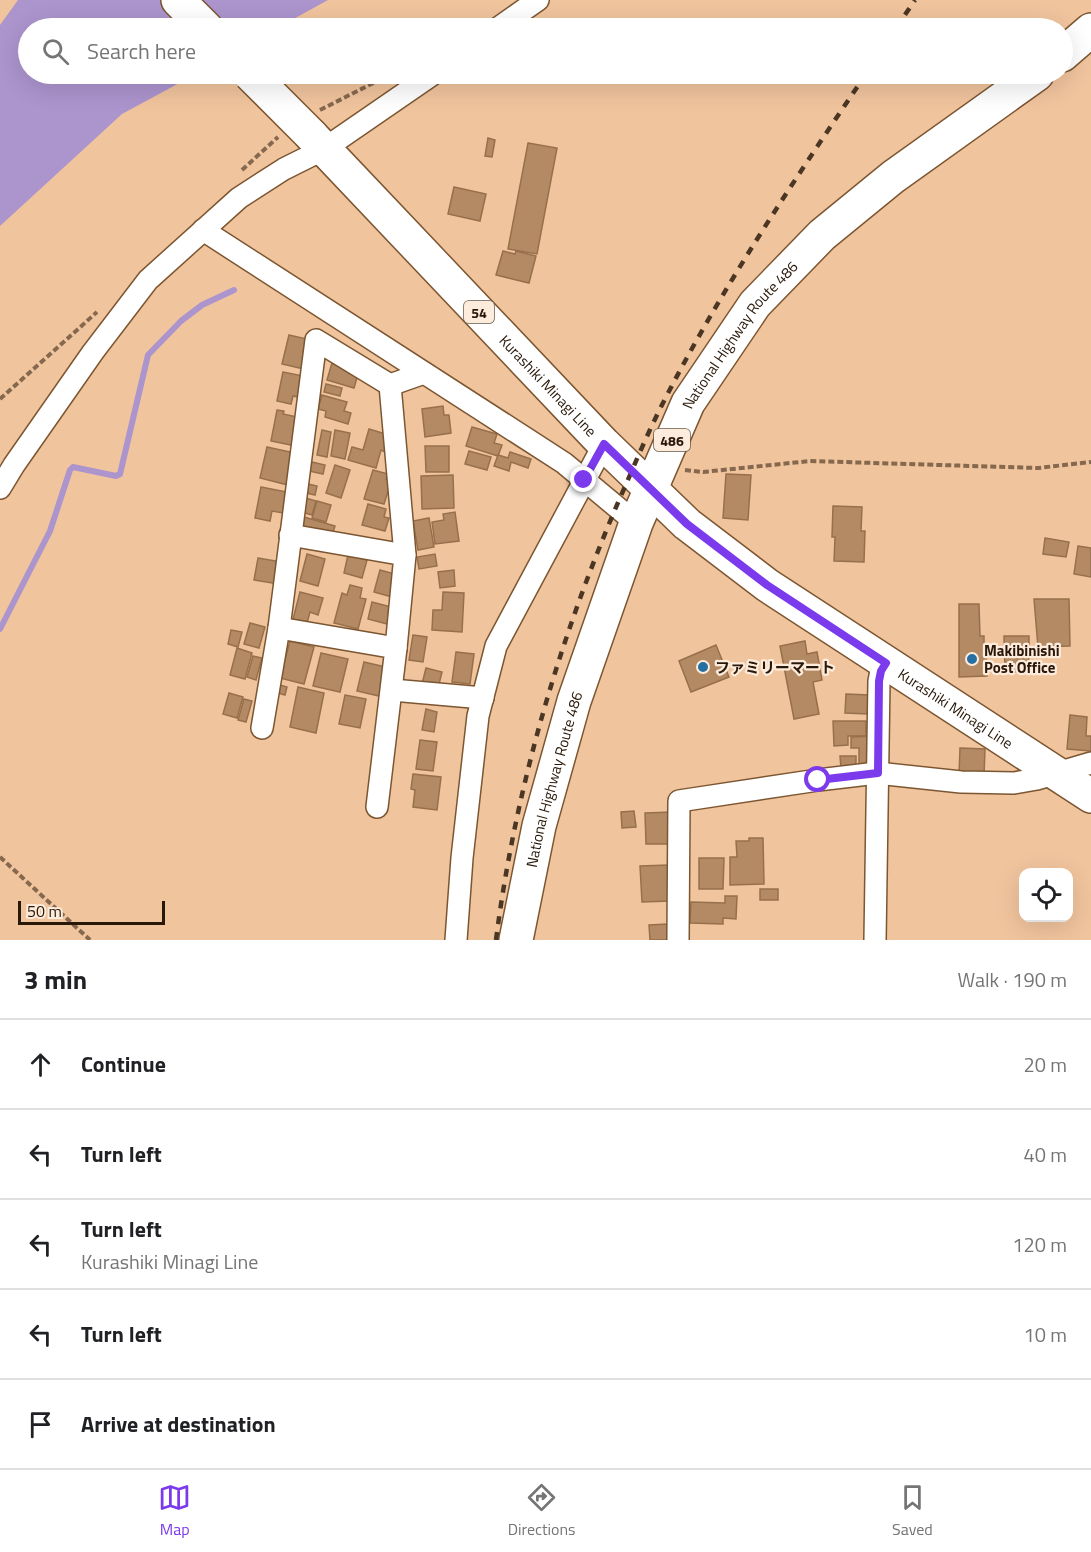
<!DOCTYPE html>
<html lang="en">
<head>
<meta charset="utf-8">
<style>
	:root { --surface:#fff; --page:#f2f2f2; --text:#202124; --muted:#757577; --line:#e0e0e0; --accent:#7c3aed }
	body { margin:0; font-family:"Titillium Web","Noto Sans JP",sans-serif; background:var(--page); color:var(--text) }
	.controls { position:absolute; right:18px; bottom:18px; display:grid; overflow:hidden; border-radius:12px; box-shadow:0 6px 24px #0002 }
	.controls button { width:54px; height:54px; display:grid; place-items:center; padding:0; border:0; border-bottom:2px solid var(--line); background:var(--surface); color:var(--text); font:30px sans-serif }
	.scale { position:absolute; left:18px; bottom:15px; width:147px; box-sizing:border-box; padding-left:6px; border:3px solid #281809; border-top:0; font-size:16px; line-height:21px; white-space:nowrap; color:#281809; -webkit-text-stroke:4px #fdebdb; paint-order:stroke }
	.stop { position:absolute; width:18px; height:18px; margin:-14px; border:4px solid #7c3aed; border-radius:50%; background:#fff }
	.stop.end { background:#7c3aed; border-color:#fff; box-shadow:0 2px 6px #0008 }
	.list { margin:0; padding:0; list-style:none }
	h2 { display:flex; justify-content:space-between; align-items:center; height:78px; margin:0; padding:0 24px; font-size:26px }
	h2 small { font-size:20px; font-weight:400; color:var(--muted) }
	.list li { display:grid; grid-template-columns:39px 1fr auto; gap:18px; align-items:center; box-sizing:border-box; height:90px; padding:0 24px; border-top:2px solid var(--line) }
	.list b { display:block; font-size:22px; white-space:nowrap }
	.list p { margin:0; font-size:20px; white-space:nowrap; color:var(--muted) }
	.list em { font-size:20px; font-style:normal; color:var(--muted) }
	.icon { flex:none; width:33px; height:33px; fill:none; stroke:currentColor; stroke-width:2; stroke-linecap:round; stroke-linejoin:round }
	.map { position:relative; flex:none; width:1091px; height:940px; overflow:hidden }
	.search { position:absolute; background:var(--surface); box-shadow:0 6px 24px #0002; left:18px; right:18px; top:18px; height:66px; display:flex; align-items:center; gap:15px; box-sizing:border-box; padding:0 21px; border-radius:33px; color:var(--muted); font-size:22px }
	.sheet { height:528px; background:var(--surface) }
	nav { display:flex; justify-content:space-around; align-items:center; box-sizing:border-box; height:84px; border-top:2px solid var(--line); background:var(--surface); font-size:16px; color:var(--muted) }
	nav a { display:grid; justify-items:center; gap:3px }
	nav .on { color:var(--accent) }
	.map>svg:first-child { display:block }
</style>
</head>
<body>
<div class="map">
<svg width="1091" height="940" viewBox="0 0 1091 940">
	<rect width="100%" height="100%" fill="#f0c49d"/>
	<path fill="#ac94cd" d="M18,0H328L277,28H28V74H196L122,114L0,226V25Z"/>
	<g fill="none" stroke-linecap="round" stroke-linejoin="round">
		<path stroke="#ac94cd" stroke-width="6" d="M0,629L50,531L70,470L73,467L116,476L120,474L148,355L181,321L202,305L234,290"/>
	</g>
	<g fill="#b38a64" stroke="#97704b" stroke-width="1.5">
		<path d="M488,138L495,140L492,157L485,156Z"/>
		<path d="M528,143L557,148L537,254L508,249Z"/>
		<path d="M454,187L486,194L480,221L448,214Z"/>
		<path d="M503,251L515,254L516,251L536,256L529,283L496,275Z"/>
		<path d="M289,335L311,340L304,369L282,364Z"/>
		<path d="M332,363L359,371L354,388L327,380Z"/>
		<path d="M283,372L303,376L298,397L293,396L291,404L277,401Z"/>
		<path d="M326,384L342,388L340,396L324,392Z"/>
		<path d="M322,395L347,402L344,411L351,413L348,424L325,417L326,411L318,409Z"/>
		<path d="M443,406L444,415H449L451,433L425,437L422,409Z"/>
		<path d="M277,410L284,411L283,414L302,418L296,446L271,441Z"/>
		<path d="M472,427L497,434L494,443L502,445L498,456L466,446Z"/>
		<path d="M369,429L389,435L385,452L381,450L376,468L348,460L352,447L363,450Z"/>
		<path d="M322,430L331,432L327,457L317,455Z"/>
		<path d="M335,430L350,433L345,459L331,456Z"/>
		<path d="M425,446H449V472H426Z"/>
		<path d="M267,447L295,453L288,485L260,478Z"/>
		<path d="M469,451L491,457L487,470L465,464Z"/>
		<path d="M510,452L531,459L528,468L511,462L509,471L494,466L498,455L508,458Z"/>
		<path d="M312,462L325,465L323,474L309,471Z"/>
		<path d="M335,465L350,470L341,498L326,493Z"/>
		<path d="M373,470L388,474L386,479L393,481L390,485L384,504L364,499Z"/>
		<path d="M726,474L751,475L748,520L723,518Z"/>
		<path d="M453,475L454,508L422,509L421,476Z"/>
		<path d="M304,483L317,486L315,495L302,492Z"/>
		<path d="M261,487L287,492L283,513L272,511L270,521L255,518Z"/>
		<path d="M302,497L316,501L312,515L298,511Z"/>
		<path d="M317,501L331,505L326,522L312,518Z"/>
		<path d="M368,504L386,509L384,517L389,518L385,531L362,525Z"/>
		<path d="M833,506L862,507L861,531H865L864,562L834,561L835,537H832Z"/>
		<path d="M455,512L459,541L435,544L432,522L444,520L443,514Z"/>
		<path d="M304,517L335,526L331,538L301,530Z"/>
		<path d="M429,518L434,547L418,550L413,521Z"/>
		<path d="M1045,538L1069,542L1066,557L1043,554Z"/>
		<path d="M1078,546L1091,548V577L1074,574Z"/>
		<path d="M307,554L325,559L318,586L300,581Z"/>
		<path d="M435,554L437,566L419,569L417,557Z"/>
		<path d="M348,555L367,560L362,578L344,573Z"/>
		<path d="M258,558L282,562L278,584L254,580Z"/>
		<path d="M380,570L398,575L392,597L374,592Z"/>
		<path d="M454,570L455,586L440,588L438,572Z"/>
		<path d="M350,585L362,588L360,598L366,599L358,629L334,623L342,593L347,595Z"/>
		<path d="M300,592L323,598L318,615L310,612L306,627L292,623Z"/>
		<path d="M443,592L464,593L462,632L432,630L433,610H442Z"/>
		<path d="M1034,599H1069L1070,646L1038,647Z"/>
		<path d="M372,602L395,608L391,625L368,619Z"/>
		<path d="M959,604H979L980,636H984V645H986L987,676L959,677Z"/>
		<path d="M250,623L265,627L259,648L244,644Z"/>
		<path d="M231,630L242,632L238,647L228,644Z"/>
		<path d="M413,635L427,637L423,662L409,660Z"/>
		<path d="M1004,636H1029V672H1005Z"/>
		<path d="M290,641L314,647L304,684L280,678Z"/>
		<path d="M805,641L807,654L817,652L822,680L813,682L819,714L794,719L780,646Z"/>
		<path d="M716,645L729,677L691,692L679,661Z"/>
		<path d="M237,648L252,653L245,679L230,675Z"/>
		<path d="M456,652L474,654L470,684L452,682Z"/>
		<path d="M321,653L348,659L340,692L313,686Z"/>
		<path d="M253,656L262,658L256,680L247,677Z"/>
		<path d="M364,662L386,667L379,696L357,691Z"/>
		<path d="M426,668L442,672L438,688L422,684Z"/>
		<path d="M273,683L287,687L285,695L271,691Z"/>
		<path d="M298,687L324,693L316,733L290,727Z"/>
		<path d="M229,693L243,697L237,718L223,714Z"/>
		<path d="M846,694L869,695L868,714L845,713Z"/>
		<path d="M345,695L366,699L360,728L339,724Z"/>
		<path d="M244,699L252,701L246,722L238,720Z"/>
		<path d="M426,709L437,712L434,732L422,730Z"/>
		<path d="M1070,715L1087,717L1086,736H1091V751L1067,749Z"/>
		<path d="M833,721H866V736H848V745L834,746Z"/>
		<path d="M874,736V764H859V748H851V737Z"/>
		<path d="M420,740L437,742L433,771L416,769Z"/>
		<path d="M960,748L985,749L984,776L959,775Z"/>
		<path d="M840,756H856V767L841,768Z"/>
		<path d="M413,774L441,777L437,810L413,807L415,790L411,789Z"/>
		<path d="M634,811L636,827L622,828L621,812Z"/>
		<path d="M672,812L673,844H646L645,813Z"/>
		<path d="M749,838H763L764,884L730,885V857H737L736,841H749Z"/>
		<path d="M699,858H724L723,889H699Z"/>
		<path d="M669,865L671,901L642,902L640,866Z"/>
		<rect x="760" y="889" width="18" height="11"/>
		<path d="M725,896H737L736,919L723,918V924L690,923L691,902L725,903Z"/>
		<path d="M668,924L673,940H650L649,925Z"/>
	</g>
	<g fill="none" stroke-linecap="round" stroke-linejoin="round">
		<defs>
			<g id="street">
				<path d="M498,28L538,0"/>
				<path d="M203,230L564,463L636,523"/>
				<path d="M390,385L405,555"/>
				<path d="M0,488L14,465L93,352L148,280L239,198L284,169L324,149L433,74"/>
				<path d="M290,535L405,555L396,648"/>
				<path d="M279,628L396,648L377,807"/>
				<path d="M392,690L483,698"/>
				<path d="M262,728L279,628L316,340L390,385L424,373"/>
				<path d="M456,940L462,858L478,716L496,646L604,444"/>
				<path d="M678,940L679,801L818,780L877,773L961,782L1014,783L1037,779L1091,763"/>
				<path d="M875,940L879,681L881,671L886,663"/>
			</g>
			<g id="primary">
				<path d="M178,0L206,28"/>
				<path id="s1" d="M311,135L604,444L687,524L767,585L1091,796"/>
			</g>
			<g id="highway">
				<path d="M1062,55L1091,30"/>
				<path id="s2" d="M516,940L539,826L574,701L636,523L688,403L755,304L822,235L893,177L1037,74"/>
			</g>
		</defs>
		<use href="#street" stroke="#7c5631" stroke-width="24"/>
		<use href="#primary" stroke="#7c5631" stroke-width="36"/>
		<use href="#highway" stroke="#7c5631" stroke-width="36"/>
		<g stroke="#85684e" stroke-width="4" stroke-dasharray="6 3" stroke-linecap="butt">
			<path d="M320,110L391,74"/>
			<path d="M242,170L278,137"/>
			<path d="M0,399L97,312"/>
			<path d="M685,470L703,472L810,461L1038,468L1091,462"/>
			<path d="M0,857L90,940"/>
		</g>
		<use href="#street" stroke="#fff" stroke-width="21"/>
		<use href="#primary" stroke="#fff" stroke-width="33"/>
		<use href="#highway" stroke="#fff" stroke-width="33"/>
		<g stroke="#4b3623" stroke-width="4.5" stroke-dasharray="8 8" stroke-linecap="butt">
			<path d="M896,28L915,0"/>
			<path d="M496,940C516,783 563,626 627,482C639,454 651,426 665,399C723,286 795,179 866,74"/>
		</g>
		<defs>
			<path id="primary-bridge" d="M250,74L311,135"/>
		</defs>
		<use href="#primary-bridge" stroke="#7c5631" stroke-width="36" stroke-linecap="butt"/>
		<use href="#primary-bridge" stroke="#fff" stroke-width="33"/>
	</g>
	<g fill="none" stroke-linecap="round" stroke-linejoin="round">
		<path stroke="#7c3aed" stroke-width="8" d="M584,480L604,444L687,524L767,585L886,663L881,671L879,681L878,773L818,780"/>
	</g>
	<g fill="#266fa2" stroke="#fdebdb" stroke-width="2">
		<circle cx="972" cy="659" r="6"/>
		<circle cx="703" cy="667" r="6"/>
	</g>
	<g text-anchor="middle" dominant-baseline="central" stroke-width="4.5" stroke-linejoin="round" paint-order="stroke">
		<g fill="#fdebdb" stroke="#685748" stroke-width="1.5">
			<rect x="464" y="301" width="30" height="22" rx="4.5"/>
			<rect x="654" y="429" width="36" height="22" rx="4.5"/>
		</g>
		<g font-size="14" font-weight="bold" fill="#281809">
			<text x="479" y="312">54</text>
			<text x="672" y="440">486</text>
		</g>
		<g font-size="15" fill="#281809" stroke="#fdebdb">
			<text stroke="none"><textPath href="#s2" startOffset="651">National Highway Route 486</textPath></text>
			<text stroke="none"><textPath href="#s1" startOffset="345">Kurashiki Minagi Line</textPath></text>
			<text stroke="none"><textPath href="#s1" startOffset="867">Kurashiki Minagi Line</textPath></text>
			<text stroke="none"><textPath href="#s2" startOffset="165">National Highway Route 486</textPath></text>
		</g>
		<g font-size="15" font-weight="bold" fill="#281809" stroke="#fdebdb" text-anchor="start">
			<text x="984" y="650">Makibinishi<tspan x="984" dy="17">Post Office</tspan></text>
			<text x="715" y="667">ファミリーマート</text>
		</g>
	</g>
</svg>
<div class="controls">
<button><svg class="icon" aria-label="locate" viewBox="0 0 24 24"><circle cx="12" cy="12" r="6"/><path d="M12 2v4M12 18v4M2 12h4M18 12h4"/></svg></button>
</div>
<div class="scale">50 m</div>
<div class="stop" style="left:818px;top:780px"></div>
<div class="stop end" style="left:584px;top:480px"></div>
<div class="search"><svg class="icon" aria-label="search" viewBox="0 0 24 24"><circle cx="10" cy="10" r="6"/><path d="M15 15l6 6"/></svg>Search here</div>
</div>
<section class="sheet">
<h2>3 min<small>Walk · 190 m</small></h2>
<ul class="list">
<li><svg class="icon" aria-label="ahead" viewBox="0 0 24 24"><path d="M12 20V5M6 11l6-6 6 6"/></svg><div><b>Continue</b></div><em>20 m</em></li>
<li><svg class="icon" aria-label="left" viewBox="0 0 24 24"><path d="M17 20v-9H6M10 6l-5 5 5 5"/></svg><div><b>Turn left</b></div><em>40 m</em></li>
<li><svg class="icon" aria-label="left" viewBox="0 0 24 24"><path d="M17 20v-9H6M10 6l-5 5 5 5"/></svg><div><b>Turn left</b><p>Kurashiki Minagi Line</p></div><em>120 m</em></li>
<li><svg class="icon" aria-label="left" viewBox="0 0 24 24"><path d="M17 20v-9H6M10 6l-5 5 5 5"/></svg><div><b>Turn left</b></div><em>10 m</em></li>
<li><svg class="icon" aria-label="arrive" viewBox="0 0 24 24"><path d="M6 21V4h12l-3 4 3 4H6"/></svg><div><b>Arrive at destination</b></div></li>
</ul>
</section>
<nav>
<a class="on"><svg class="icon" aria-label="map" viewBox="0 0 24 24"><path d="M3 6l6-2 6 2 6-2v14l-6 2-6-2-6 2zM9 4v14M15 6v14"/></svg>Map</a>
<a><svg class="icon" aria-label="directions" viewBox="0 0 24 24"><path d="M12 3l9 9-9 9-9-9zM9 14v-3h6M13 9l2 2-2 2"/></svg>Directions</a>
<a><svg class="icon" aria-label="saved" viewBox="0 0 24 24"><path d="M7 4h10v16l-5-4-5 4z"/></svg>Saved</a>
</nav>
</body>
</html>
